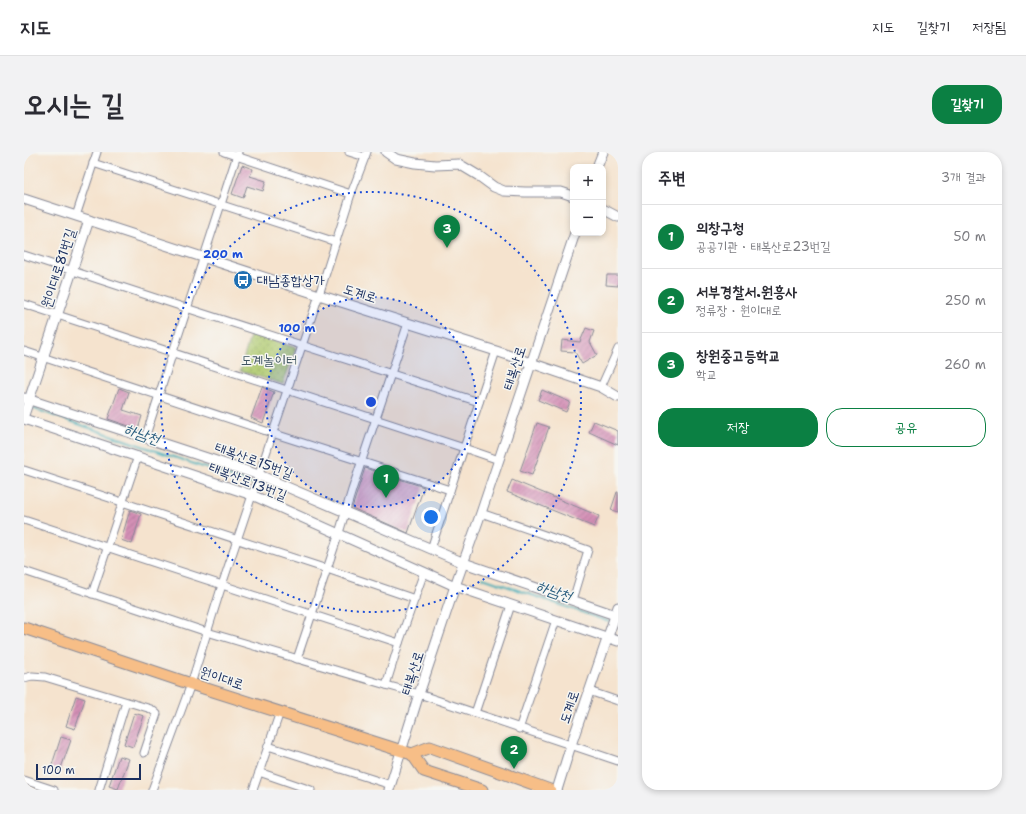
<!DOCTYPE html>
<html lang="ko">
<head>
<meta charset="utf-8">
<style>
	:root { --surface:#fff; --page:#f2f2f3; --text:#2b2b33; --muted:#7c7c81; --line:#e1e1e2; --accent:#0b8043 }
	body { margin:0; font-family:"Shantell Sans","Poor Story",sans-serif; background:var(--page); color:var(--text) }
	.controls { position:absolute; right:12px; top:12px; display:grid; overflow:hidden; border-radius:8px; box-shadow:0 2px 6px #0003 }
	.controls button { width:36px; height:36px; display:grid; place-items:center; padding:0; border:0; border-bottom:1px solid var(--line); background:var(--surface); color:var(--text); font:20px sans-serif }
	.scale { position:absolute; left:12px; bottom:10px; width:105px; box-sizing:border-box; padding-left:4px; border:2px solid #1b2f5e; border-top:0; font-size:11px; line-height:14px; white-space:nowrap; color:#1b2f5e; -webkit-text-stroke:3px #f6f6f2; paint-order:stroke }
	.you { position:absolute; left:407px; top:365px; width:14px; height:14px; margin:-10px; border:3px solid #fff; border-radius:50%; background:#1a73e8; box-shadow:0 0 0 6px #1a73e833 }
	.badge { display:grid; place-items:center; width:26px; height:26px; border-radius:50%; background:var(--accent); color:#fff; font-size:13px; font-weight:700 }
	.pin { position:absolute; translate:-50% -33px; filter:drop-shadow(0 1px 2px #0008) }
	.pin::after { content:''; position:absolute; top:21px; width:14px; height:12px; background:inherit; clip-path:polygon(0 0,100% 0,50% 100%) }
	.list { margin:0; padding:0; list-style:none }
	h2 { display:flex; justify-content:space-between; align-items:center; height:52px; margin:0; padding:0 16px; font-size:17px }
	h2 small { font-size:13px; font-weight:400; color:var(--muted) }
	.list li { display:grid; grid-template-columns:26px 1fr auto; gap:12px; align-items:center; box-sizing:border-box; height:64px; padding:0 16px; border-top:1px solid var(--line) }
	.list b { display:block; font-size:15px; white-space:nowrap }
	.list p { margin:0; font-size:13px; white-space:nowrap; color:var(--muted) }
	.list em { font-size:13px; font-style:normal; color:var(--muted) }
	.actions { display:flex; gap:8px; padding:12px 16px }
	.actions a { flex:1; padding:9px 0; border:1px solid var(--accent); border-radius:16px; text-align:center; font-size:14px; color:var(--accent) }
	.actions .main { background:var(--accent); color:#fff }
	.map { position:relative; flex:none; width:594px; height:638px; overflow:hidden; border-radius:16px }
	header { display:flex; align-items:center; gap:24px; box-sizing:border-box; height:56px; padding:0 20px; background:var(--surface); border-bottom:1px solid var(--line) }
	header strong { font-size:19px }
	nav { display:flex; gap:22px; margin-inline-start:auto; font-size:14px }
	.intro { display:flex; align-items:center; justify-content:space-between; box-sizing:border-box; height:96px; padding:0 24px }
	h1 { margin:0; font-size:28px }
	.button { padding:10px 18px; border-radius:16px; background:var(--accent); color:#fff; font-size:14px; font-weight:700 }
	main { display:flex; gap:24px; padding:0 24px }
	aside { flex:1; background:var(--surface); border-radius:16px; box-shadow:0 2px 6px #0003 }
	.map>svg:first-child { display:block }
</style>
</head>
<body>
<header>
<strong>지도</strong>
<nav><a>지도</a><a>길찾기</a><a>저장됨</a></nav>
</header>
<div class="intro"><h1>오시는 길</h1><a class="button">길찾기</a></div>
<main>
<div class="map">
<svg width="594" height="638" viewBox="0 0 594 638">
	<defs>
		<pattern id="green-dots" width="8" height="8" patternUnits="userSpaceOnUse"><rect width="8" height="8" fill="#b0ca70"/><path d="M2 2h.1M6 6h.1" fill="none" stroke="#8ea45f" stroke-width="1.8" stroke-linecap="round"/></pattern>
		<pattern id="building-hatch" width="6" height="6" patternUnits="userSpaceOnUse"><rect width="6" height="6" fill="#d490b6"/><path d="M-1 1l2-2M0 6l6-6M5 7l2-2" fill="none" stroke="#ab7697"/></pattern>
	</defs>
	<rect width="100%" height="100%" fill="#f6f6f2"/>
	<filter id="ink" filterUnits="userSpaceOnUse"><feTurbulence type="fractalNoise" baseFrequency=".025" numOctaves="2"/><feDisplacementMap in="SourceGraphic" scale="8" xChannelSelector="R" yChannelSelector="G"/><feConvolveMatrix kernelMatrix="1 2 1 2 8 2 1 2 1" color-interpolation-filters="sRGB"/></filter>
	<filter id="wash" filterUnits="userSpaceOnUse"><feTurbulence type="fractalNoise" baseFrequency=".012" numOctaves="4" result="noise"/><feDisplacementMap in="SourceGraphic" scale="16" xChannelSelector="R" yChannelSelector="G"/><feGaussianBlur stdDeviation="0.9" result="paint"/><feColorMatrix in="noise" values="0 0 0 0 0 0 0 0 0 0 0 0 0 0 0 0 0 1.4 0 .05"/><feComposite in="paint" operator="in"/></filter>
	<g filter="url(#wash)">
		<rect width="100%" height="100%" fill="#f5e3ce"/>
		<path fill="url(#green-dots)" stroke="#667c67" d="M227,181L272,196L259,232L216,219Z"/>
		<g fill="none" stroke-linecap="round" stroke-linejoin="round">
			<g stroke="#3cacb7" stroke-width="2">
				<path d="M5,255L228,332"/>
				<path d="M459,426L586,470"/>
			</g>
		</g>
		<g id="blocks">
			<g fill="url(#building-hatch)">
				<path d="M218,13L229,17L226,24L242,29L239,39L223,34L219,46L208,42Z"/>
				<path d="M583,123H594V134L582,133Z"/>
				<path d="M562,176L570,179L566,190L573,203L558,212L551,200L537,199L538,188L556,190Z"/>
				<path d="M238,235L250,240L239,271L227,266Z"/>
				<path d="M95,236L105,240L99,258L118,264L114,277L84,267Z"/>
				<path d="M518,238L546,250L542,260L514,248Z"/>
				<path d="M570,269L594,279V293L565,280Z"/>
				<path d="M513,271L525,275L508,323L496,319Z"/>
				<path d="M341,316L400,335L384,381L328,356Z"/>
				<path d="M488,328L575,364L570,375L483,340Z"/>
				<path d="M593,340H594V360L587,358Z"/>
				<path d="M106,358L117,362L108,392L97,388Z"/>
				<path d="M52,544L61,547L51,577L42,574Z"/>
				<path d="M110,561L120,564L109,595L100,592Z"/>
				<path d="M37,585L47,588L36,619L27,616Z"/>
				<path d="M95,604L105,607L94,637L85,634Z"/>
			</g>
		</g>
	</g>
	<g filter="url(#ink)">
		<use href="#blocks" fill-opacity="0" stroke="#888996" stroke-width="1"/>
		<g fill="none" stroke-linecap="round" stroke-linejoin="round">
			<defs>
				<g id="minor">
					<path d="M200,0L327,42"/>
					<path d="M325,0L341,5"/>
					<path d="M69,11L312,90"/>
					<path d="M52,64L73,0"/>
					<path d="M0,103L162,156L455,250"/>
					<path d="M0,152L440,296L475,308"/>
					<path d="M0,199L248,281L426,338"/>
					<path d="M577,235L594,197"/>
					<path d="M121,286L214,0"/>
					<path d="M0,318L303,417L391,447"/>
					<path d="M457,361L564,398L549,448"/>
					<path d="M0,368L375,491"/>
					<path d="M407,397L440,296L472,199"/>
					<path d="M0,419L183,480L362,533L395,542L594,609"/>
					<path d="M68,442L114,304"/>
					<path d="M273,507L315,381L328,338L384,171"/>
					<path d="M0,526L8,524L21,525L127,557L133,562L120,601"/>
					<path d="M362,533L375,491L400,420"/>
					<path d="M565,539L594,549"/>
					<path d="M451,561L487,453"/>
					<path d="M495,577L532,468"/>
					<path d="M244,594L367,633"/>
					<path d="M235,620L287,638"/>
					<path d="M0,628L30,638"/>
					<path d="M75,638L102,550"/>
					<path d="M128,638L167,532L198,433L295,143L327,42L343,0"/>
					<path d="M229,638L256,560"/>
				</g>
				<g id="tertiary">
					<path d="M362,0L372,7L391,11L411,13L435,12L455,24L470,35L480,39L501,40H537L549,44"/>
					<path d="M573,15L579,0"/>
					<path d="M0,47L295,143L472,199L577,235L594,245"/>
					<path d="M579,57L594,65"/>
					<path d="M0,246L235,323L440,411L594,464"/>
					<path d="M0,263L65,68"/>
					<path d="M0,267L228,343L431,434L594,489"/>
					<path d="M365,638L395,542L431,434L457,361L551,81"/>
					<path d="M533,638L547,593L594,455"/>
				</g>
				<g id="primary">
					<path d="M0,476L167,532L378,599L388,602L406,595L526,638"/>
					<path d="M388,602L400,619L458,638"/>
				</g>
			</defs>
			<use href="#minor" stroke="#888996" stroke-width="9"/>
			<use href="#tertiary" stroke="#888996" stroke-width="11"/>
			<use href="#primary" stroke="#888996" stroke-width="13"/>
			<use href="#minor" stroke="#fff" stroke-width="7"/>
			<use href="#tertiary" stroke="#fff" stroke-width="9"/>
			<use href="#primary" stroke="#f7be87" stroke-width="11"/>
		</g>
	</g>
	<circle cx="347" cy="250" r="105" fill="#1d4ed8" fill-opacity=".12"/>
	<g fill="none" stroke="#1d4ed8" stroke-width="2" stroke-dasharray="2 4">
		<circle cx="347" cy="250" r="105"/>
		<circle cx="347" cy="250" r="210"/>
	</g>
	<defs>
		<symbol id="bus-disc" viewBox="-11 -11 22 22"><circle r="9.5" fill="#1f6fb2" stroke="#f6f6f2"/><path d="M-5-6H5V4H4V6H2V4H-2V6H-4V4H-5ZM-3.5-4V0h7V-4ZM-3.5 1.2v1.5H-2V1.2ZM2 1.2v1.5H3.5V1.2Z" fill="#fff"/></symbol>
	</defs>
	<g fill-rule="evenodd">
		<use href="#bus-disc" x="208" y="117" width="22" height="22"/>
	</g>
	<g text-anchor="middle" dominant-baseline="central" stroke-width="3" stroke-linejoin="round" paint-order="stroke">
		<g font-size="14" fill="#1b2f5e" stroke="#f6f6f2">
			<text transform="translate(34 116) rotate(-72)">원이대로81번길</text>
			<text transform="translate(336 141) rotate(17)">도계로</text>
			<text transform="translate(490 216) rotate(-72)">태복산로</text>
			<text transform="translate(230 308) rotate(20)">태복산로15번길</text>
			<text transform="translate(224 329) rotate(21)">태복산로13번길</text>
			<text transform="translate(388 521) rotate(-72)">태복산로</text>
			<text transform="translate(198 526) rotate(18)">원이대로</text>
			<text transform="translate(545 555) rotate(-71)">도계로</text>
		</g>
		<g font-size="14" fill="#1b2f5e" stroke="#f6f6f2" text-anchor="start">
			<text x="233" y="128">대남종합상가</text>
		</g>
		<g font-size="14" fill="#405662" stroke="#f6f6f2">
			<text x="245" y="208">도계놀이터</text>
		</g>
		<g font-size="15" font-style="italic" fill="#275b7d" stroke="#f6f6f2">
			<text transform="translate(118 282) rotate(19)">하남천</text>
			<text transform="translate(530 439) rotate(19)">하남천</text>
		</g>
	</g>
	<circle cx="347" cy="250" r="6" fill="#1d4ed8" stroke="#f6f6f2" stroke-width="2"/>
	<g font-size="12" text-anchor="middle" font-weight="bold" fill="#1d4ed8" stroke="#f6f6f2" stroke-width="3" stroke-linejoin="round" paint-order="stroke">
		<text x="199" y="106">200 m</text>
		<text x="273" y="180">100 m</text>
	</g>
</svg>
<div class="controls">
<button>+</button>
<button>−</button>
</div>
<div class="scale">100 m</div>
<div class="you"></div>
<div class="pin badge" style="left:362px;top:346px">1</div>
<div class="pin badge" style="left:490px;top:617px">2</div>
<div class="pin badge" style="left:423px;top:96px">3</div>
</div>
<aside>
<h2>주변<small>3개 결과</small></h2>
<ul class="list">
<li><span class="badge">1</span><div><b>의창구청</b><p>공공기관 · 태복산로23번길</p></div><em>50 m</em></li>
<li><span class="badge">2</span><div><b>서부경찰서.원흥사</b><p>정류장 · 원이대로</p></div><em>250 m</em></li>
<li><span class="badge">3</span><div><b>창원중고등학교</b><p>학교</p></div><em>260 m</em></li>
</ul>
<div class="actions"><a class="main">저장</a><a>공유</a></div>
</aside>
</main>
</body>
</html>
